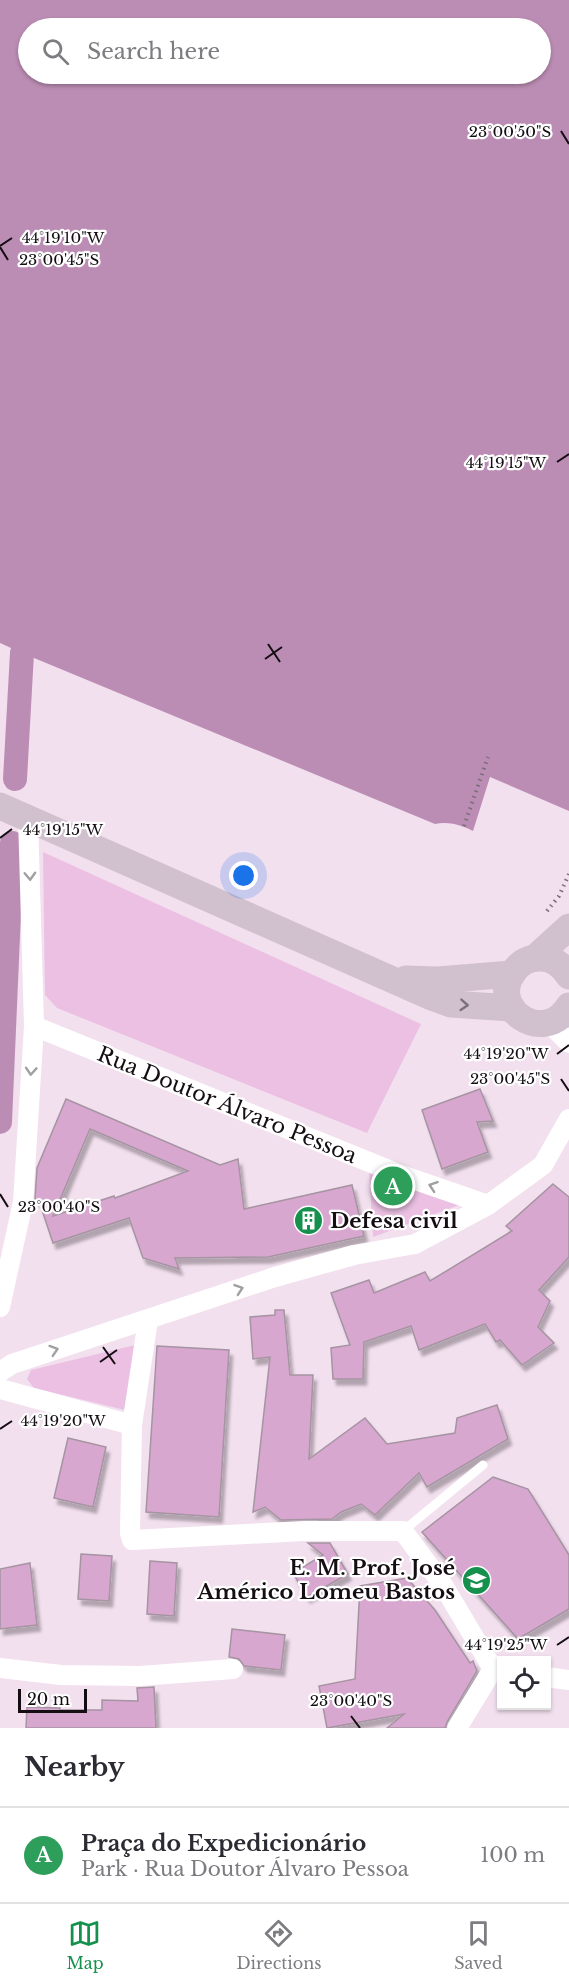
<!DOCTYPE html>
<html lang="en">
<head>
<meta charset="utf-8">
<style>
	:root { --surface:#fff; --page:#f7f7f7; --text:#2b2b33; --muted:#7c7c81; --line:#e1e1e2; --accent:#15914d }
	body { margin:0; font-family:"Libre Baskerville",serif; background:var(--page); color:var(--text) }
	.controls { position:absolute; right:18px; bottom:18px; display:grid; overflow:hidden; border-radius:0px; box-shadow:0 2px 4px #0004 }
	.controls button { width:54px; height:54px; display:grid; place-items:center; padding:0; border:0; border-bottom:2px solid var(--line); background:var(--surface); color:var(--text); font:30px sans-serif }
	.scale { position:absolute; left:18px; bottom:15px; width:69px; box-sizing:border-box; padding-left:6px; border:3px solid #140e13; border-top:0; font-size:16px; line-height:21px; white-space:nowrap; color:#140e13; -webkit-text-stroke:4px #fff; paint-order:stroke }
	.you { position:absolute; left:244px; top:876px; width:21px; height:21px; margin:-15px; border:4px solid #fff; border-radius:50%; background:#1a73e8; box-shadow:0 0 0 9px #1a73e833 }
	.badge { display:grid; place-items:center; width:39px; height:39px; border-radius:50%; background:var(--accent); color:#fff; font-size:20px; font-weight:700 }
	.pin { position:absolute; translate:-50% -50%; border:3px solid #fff; box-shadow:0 2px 6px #0006 }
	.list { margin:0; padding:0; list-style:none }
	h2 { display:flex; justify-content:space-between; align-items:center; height:78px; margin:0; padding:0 24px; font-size:26px }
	h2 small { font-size:20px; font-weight:400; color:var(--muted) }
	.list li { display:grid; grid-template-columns:39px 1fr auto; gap:18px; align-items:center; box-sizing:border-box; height:96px; padding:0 24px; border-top:2px solid var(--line) }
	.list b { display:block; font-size:22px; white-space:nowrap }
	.list p { margin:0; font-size:20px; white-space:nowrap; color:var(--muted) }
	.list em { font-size:20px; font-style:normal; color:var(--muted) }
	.icon { flex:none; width:33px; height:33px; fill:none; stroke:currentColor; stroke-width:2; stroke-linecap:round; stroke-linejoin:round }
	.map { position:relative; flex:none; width:569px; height:1728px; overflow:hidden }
	.search { position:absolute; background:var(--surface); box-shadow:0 2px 4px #0004; left:18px; right:18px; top:18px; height:66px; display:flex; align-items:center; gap:15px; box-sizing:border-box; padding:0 21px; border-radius:33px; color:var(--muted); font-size:22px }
	.sheet { height:174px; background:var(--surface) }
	nav { display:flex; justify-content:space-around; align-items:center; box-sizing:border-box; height:84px; border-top:2px solid var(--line); background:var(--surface); font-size:16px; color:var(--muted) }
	nav a { display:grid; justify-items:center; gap:3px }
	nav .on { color:var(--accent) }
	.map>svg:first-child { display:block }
</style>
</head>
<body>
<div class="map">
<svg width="569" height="1728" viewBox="0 0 569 1728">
	<defs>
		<filter id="shadow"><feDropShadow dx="3.5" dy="6" stdDeviation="1.5" flood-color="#0004"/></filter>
	</defs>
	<rect width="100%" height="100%" fill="#f3e0ef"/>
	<g fill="#ebc0e3">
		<path d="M43,852L421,1024L367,1133L57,1008L45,995Z"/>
		<path d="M369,1168L462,1204L373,1237Z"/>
		<path d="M135,1345L125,1410L34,1388L27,1379L31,1370Z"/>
	</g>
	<path fill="#bc8db4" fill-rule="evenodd" d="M0,0H569V811L490,777L473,831C461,825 448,821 435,824L22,653L0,643ZM28,28H540V74H28Z"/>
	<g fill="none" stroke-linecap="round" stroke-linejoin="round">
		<g stroke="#bc8db4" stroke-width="24">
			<path d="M15,779L22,653"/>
			<path d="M0,1122L12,843"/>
		</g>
	</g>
	<g fill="#d8a7d0" stroke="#a594a1" stroke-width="1.5" fill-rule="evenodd" filter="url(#shadow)">
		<path d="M480,1089L493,1121L477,1122L488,1152L442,1169L422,1110Z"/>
		<path d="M66,1099L220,1165L238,1159L244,1209L352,1185L364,1236L268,1257L175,1258L179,1269L143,1258L129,1218L53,1243L39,1201L35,1199L37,1168ZM90,1129L188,1171L115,1198L114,1196L53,1216Z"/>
		<path d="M553,1184L569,1197V1257L539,1290L550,1301L538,1327L554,1343L522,1365L500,1340L496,1342L485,1324L419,1350L411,1326L364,1342L363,1379H333L331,1348L350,1345L331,1293L369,1280L374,1293L425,1272L430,1281L512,1231L506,1226Z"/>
		<path d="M275,1310H284L290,1375H313L309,1459L365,1418L387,1444L455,1433L457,1418L497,1405L508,1439L427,1487L419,1473L375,1515L361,1504L341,1512L332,1519L281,1520L265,1507L253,1512L270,1357L253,1359L250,1317L275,1315Z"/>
		<path d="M157,1346L229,1350L219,1517L146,1512Z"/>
		<path d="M68,1438L106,1447L93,1507L54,1498Z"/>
		<path d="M493,1477L528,1489L569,1555V1609L518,1639L422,1532Z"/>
		<path d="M308,1543H330L348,1574L307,1597L293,1573L323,1555Z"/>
		<path d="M81,1554L112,1556L109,1601L78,1599Z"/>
		<path d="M150,1561L177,1563L174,1616L147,1614Z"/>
		<path d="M30,1563L37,1625L0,1629V1569Z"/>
		<path d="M407,1578L435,1610L470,1663L473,1661L477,1671L447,1722L445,1728H387L404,1714L327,1728L319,1686L355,1679L360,1586Z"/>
		<path d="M232,1629L285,1635L281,1670L244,1666L239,1659L229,1657Z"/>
		<path d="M154,1687L156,1728H26L27,1707L60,1708V1710H102V1700L138,1701L137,1688Z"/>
	</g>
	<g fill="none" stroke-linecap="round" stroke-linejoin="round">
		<g stroke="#7a6e77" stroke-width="4" stroke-dasharray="1.5 4.5" stroke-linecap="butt">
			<path d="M464,826L488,757"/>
			<path d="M547,911L559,896L569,874"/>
		</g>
		<path stroke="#fff" stroke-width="9" d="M403,1531L483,1465"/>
		<g stroke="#fff" stroke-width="20">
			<path d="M549,1023L569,1043"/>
			<path d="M34,1026L401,1175L488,1205"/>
			<path d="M0,1307L23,1202L34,1026L28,817"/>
			<path d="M148,1320L132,1425L130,1533L132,1540L304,1531H403L443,1585L493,1669"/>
			<path d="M0,1372L12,1364L275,1277L354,1255L415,1244L488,1205L543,1165L569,1119"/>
			<path d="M0,1389L132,1425"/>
			<path d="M0,1668L61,1675L140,1676L233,1669"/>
			<path d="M546,1677L569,1680"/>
			<path d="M457,1728L493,1669"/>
		</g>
		<g stroke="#d1c0ce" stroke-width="27">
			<path d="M0,806L429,996L451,1004L512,1008"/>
			<path d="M535,958L569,927"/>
			<path d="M569,976C562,965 552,957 539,958C529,958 521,962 515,970C485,1006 543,1048 569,1006"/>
			<path d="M406,979L438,980L512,974"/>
		</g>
	</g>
	<defs><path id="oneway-chevron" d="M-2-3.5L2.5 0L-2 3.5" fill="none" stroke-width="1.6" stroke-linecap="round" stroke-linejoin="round" transform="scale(1.5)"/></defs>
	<g stroke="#a19fa1">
		<use href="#oneway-chevron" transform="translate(30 876) rotate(88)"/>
		<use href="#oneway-chevron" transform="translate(31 1071) rotate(94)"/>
		<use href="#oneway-chevron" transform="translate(433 1186) rotate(-161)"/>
		<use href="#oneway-chevron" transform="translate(239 1289) rotate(-19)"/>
		<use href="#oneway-chevron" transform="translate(54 1350) rotate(-18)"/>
	</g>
	<use stroke="#7c707a" href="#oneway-chevron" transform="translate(464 1005) rotate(4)"/>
	<path fill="none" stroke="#140e13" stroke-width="2" d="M561,131L569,144M0,246L12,238M0,247L8,260M557,462L569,454M268,644L280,662M265,659L282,647M0,838L12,829M557,1054L569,1045M561,1079L569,1091M0,1194L8,1207M103,1347L115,1364M100,1362L117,1350M0,1429L12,1421M557,1645L569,1637M351,1716L360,1728"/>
	<defs>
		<symbol id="building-disc" viewBox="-11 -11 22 22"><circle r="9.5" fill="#15914d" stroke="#fff"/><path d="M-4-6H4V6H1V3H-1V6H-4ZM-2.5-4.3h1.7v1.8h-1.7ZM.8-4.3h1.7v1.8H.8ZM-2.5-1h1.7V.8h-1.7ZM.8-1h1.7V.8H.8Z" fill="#fff"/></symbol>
		<symbol id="school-disc" viewBox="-11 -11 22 22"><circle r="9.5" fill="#15914d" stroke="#fff"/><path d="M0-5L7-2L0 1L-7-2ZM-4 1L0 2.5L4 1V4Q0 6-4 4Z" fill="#fff"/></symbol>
	</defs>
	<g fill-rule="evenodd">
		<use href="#building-disc" x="292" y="1204" width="33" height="33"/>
		<use href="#school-disc" x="460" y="1564" width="33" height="33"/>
	</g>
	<g text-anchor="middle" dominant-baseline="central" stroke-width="4.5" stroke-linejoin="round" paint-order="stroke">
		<g font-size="21" fill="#140e13" stroke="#fff">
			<text transform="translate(227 1105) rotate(22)">Rua Doutor Álvaro Pessoa</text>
		</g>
		<g font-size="21" font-weight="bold" fill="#140e13" stroke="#fff" text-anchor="start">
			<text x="330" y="1221">Defesa civil</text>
			<text x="455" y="1568" text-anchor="end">E. M. Prof. José<tspan x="455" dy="24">Américo Lomeu Bastos</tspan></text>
		</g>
	</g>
	<g font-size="15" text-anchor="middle" fill="#140e13" stroke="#fff" stroke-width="4.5" stroke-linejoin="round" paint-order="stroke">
		<text x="510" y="137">23°00'50"S</text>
		<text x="63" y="243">44°19'10"W</text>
		<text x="59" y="265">23°00'45"S</text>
		<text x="506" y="468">44°19'15"W</text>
		<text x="63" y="835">44°19'15"W</text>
		<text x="506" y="1059">44°19'20"W</text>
		<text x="510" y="1084">23°00'45"S</text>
		<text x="59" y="1212">23°00'40"S</text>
		<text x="63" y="1426">44°19'20"W</text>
		<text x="506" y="1650">44°19'25"W</text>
		<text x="351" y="1706">23°00'40"S</text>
	</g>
</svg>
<div class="controls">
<button><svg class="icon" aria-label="locate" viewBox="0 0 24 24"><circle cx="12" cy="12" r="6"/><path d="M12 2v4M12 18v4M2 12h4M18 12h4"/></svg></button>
</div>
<div class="scale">20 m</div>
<div class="you"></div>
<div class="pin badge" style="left:393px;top:1186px;background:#2e9e5b">A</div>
<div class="search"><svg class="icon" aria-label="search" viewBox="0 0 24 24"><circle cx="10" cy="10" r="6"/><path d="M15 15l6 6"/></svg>Search here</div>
</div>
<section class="sheet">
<h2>Nearby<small></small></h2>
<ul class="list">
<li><span class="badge" style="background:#2e9e5b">A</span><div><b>Praça do Expedicionário</b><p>Park · Rua Doutor Álvaro Pessoa</p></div><em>100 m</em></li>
</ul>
</section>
<nav>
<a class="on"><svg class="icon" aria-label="map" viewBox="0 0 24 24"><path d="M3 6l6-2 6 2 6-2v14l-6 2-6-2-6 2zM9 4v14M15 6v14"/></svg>Map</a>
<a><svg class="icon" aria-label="directions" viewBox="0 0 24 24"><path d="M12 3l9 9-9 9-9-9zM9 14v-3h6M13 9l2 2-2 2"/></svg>Directions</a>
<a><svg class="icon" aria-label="saved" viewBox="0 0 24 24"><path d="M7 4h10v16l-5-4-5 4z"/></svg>Saved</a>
</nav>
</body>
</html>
